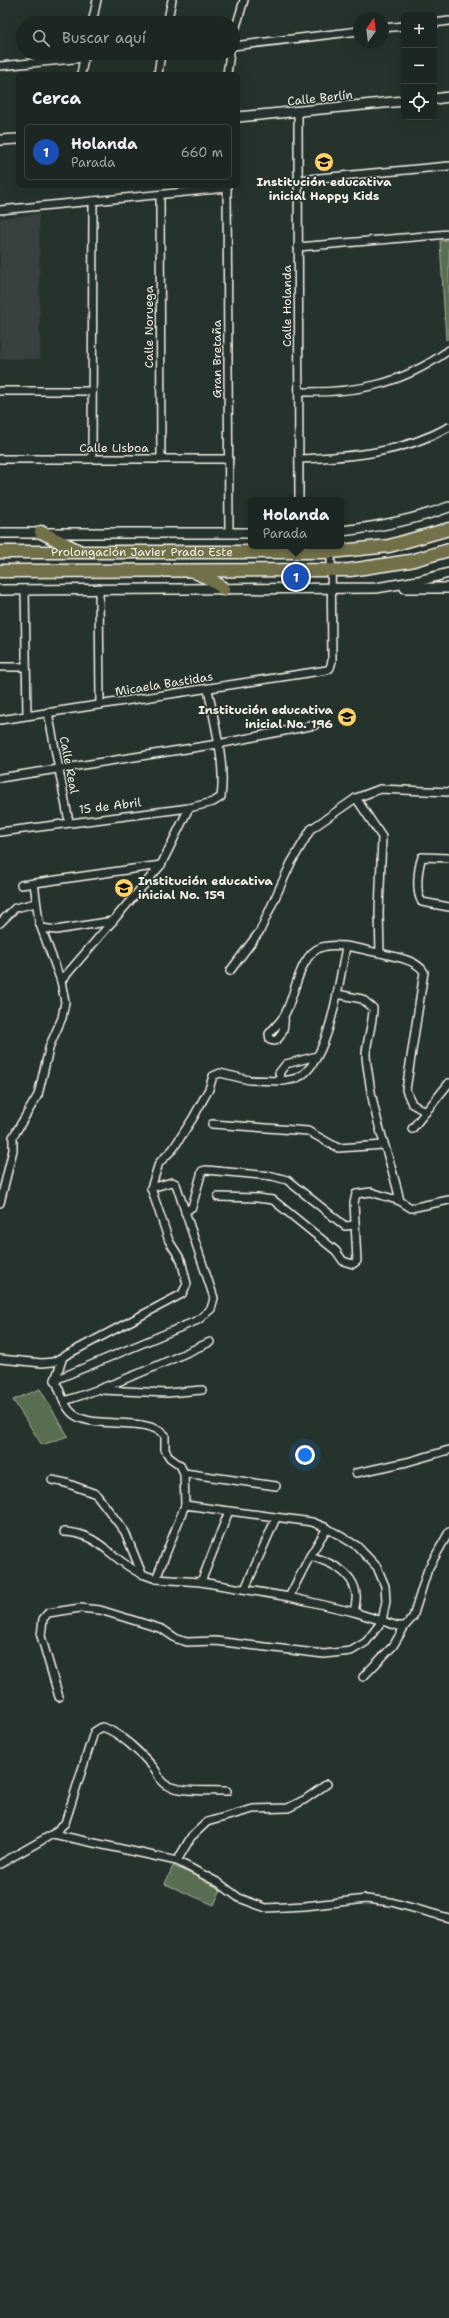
<!DOCTYPE html>
<html lang="es">
<head>
<meta charset="utf-8">
<style>
	:root { --surface:#1c2622; --page:#29322f; --text:#f1f3f6; --muted:#a0a5a5; --line:#3a4340; --accent:#2563eb }
	body { margin:0; font-family:"Shantell Sans",sans-serif; background:var(--page); color:var(--text) }
	.controls { position:absolute; right:12px; top:12px; display:grid; overflow:hidden; border-radius:6px; box-shadow:0 4px 16px #0002 }
	.controls button { width:36px; height:36px; display:grid; place-items:center; padding:0; border:0; border-bottom:1px solid var(--line); background:var(--surface); color:var(--text); font:20px sans-serif }
	.compass { position:absolute; left:353px; top:12px; width:36px; height:36px; border-radius:50%; background:var(--surface); box-shadow:0 4px 16px #0002; rotate:14deg }
	.you { position:absolute; left:305px; top:1455px; width:14px; height:14px; margin:-10px; border:3px solid #fff; border-radius:50%; background:#1a73e8; box-shadow:0 0 0 6px #1a73e833 }
	.badge { display:grid; place-items:center; width:26px; height:26px; border-radius:50%; background:var(--accent); color:#fff; font-size:13px; font-weight:700 }
	.pin { position:absolute; translate:-50% -50%; border:2px solid #fff; box-shadow:0 1px 4px #0006 }
	.popup { position:absolute; left:248px; top:497px; width:96px; height:52px; box-sizing:border-box; display:grid; place-content:center; border-radius:6px; background:var(--surface); filter:drop-shadow(0 1px 3px #0005); font-size:13px; white-space:nowrap; color:var(--muted) }
	.popup b { font-size:15px; color:var(--text) }
	.popup::after { content:''; position:absolute; left:50%; top:100%; margin-left:-8px; border:8px solid transparent; border-top-color:var(--surface) }
	.list { margin:0; padding:0; list-style:none }
	h2 { display:flex; justify-content:space-between; align-items:center; height:52px; margin:0; padding:0 16px; font-size:17px }
	h2 small { font-size:13px; font-weight:400; color:var(--muted) }
	.list li { display:grid; grid-template-columns:26px 1fr auto; gap:12px; align-items:center; box-sizing:border-box; height:56px; margin:0 8px 8px; padding:0 8px; border:1px solid var(--line); border-radius:6px }
	.list b { display:block; font-size:15px; white-space:nowrap }
	.list p { margin:0; font-size:13px; white-space:nowrap; color:var(--muted) }
	.list em { font-size:13px; font-style:normal; color:var(--muted) }
	.icon { flex:none; width:22px; height:22px; fill:none; stroke:currentColor; stroke-width:2; stroke-linecap:round; stroke-linejoin:round }
	.map { position:relative; flex:none; width:449px; height:2318px; overflow:hidden }
	.search { position:absolute; background:var(--surface); box-shadow:0 4px 16px #0002; left:16px; top:16px; width:224px; height:44px; display:flex; align-items:center; gap:10px; box-sizing:border-box; padding:0 14px; border-radius:22px; color:var(--muted); font-size:15px }
	.panel { position:absolute; background:var(--surface); box-shadow:0 4px 16px #0002; left:16px; top:72px; width:224px; height:116px; border-radius:6px }
	.map>svg:first-child { display:block }
</style>
</head>
<body>
<div class="map">
<svg width="449" height="2318" viewBox="0 0 449 2318">
	<rect width="100%" height="100%" fill="#26332d"/>
	<filter id="ink" filterUnits="userSpaceOnUse"><feTurbulence type="fractalNoise" baseFrequency=".025" numOctaves="2"/><feDisplacementMap in="SourceGraphic" scale="8" xChannelSelector="R" yChannelSelector="G"/><feConvolveMatrix kernelMatrix="1 2 1 2 8 2 1 2 1" color-interpolation-filters="sRGB"/></filter>
	<g filter="url(#ink)">
		<path fill="#38403f" d="M39,214L40,359H0V218Z"/>
		<g fill="#586d51" stroke="#a6af9c">
			<path d="M449,240V338L446,340L440,241Z"/>
			<path d="M40,1389L68,1436L42,1445L13,1400Z"/>
			<path d="M173,1866L222,1887L214,1905L165,1884Z"/>
		</g>
		<g fill="none" stroke-linecap="round" stroke-linejoin="round">
			<defs>
				<g id="minor">
					<path d="M92,23L97,0"/>
					<path d="M167,23L172,0"/>
					<path d="M434,23L449,21"/>
					<path d="M383,28L404,26"/>
					<path d="M233,37L244,0"/>
					<path d="M233,46L359,31"/>
					<path d="M0,66L84,58"/>
					<path d="M81,74L85,53"/>
					<path d="M158,74L161,53"/>
					<path d="M227,74L230,53"/>
					<path d="M298,112L299,500"/>
					<path d="M298,180L449,166"/>
					<path d="M227,186L229,532"/>
					<path d="M160,195L161,459"/>
					<path d="M0,210L227,188"/>
					<path d="M298,247L449,234"/>
					<path d="M0,391H92"/>
					<path d="M299,392C357,393 401,385 449,350"/>
					<path d="M0,459H229"/>
					<path d="M92,459L93,201"/>
					<path d="M299,459C352,457 402,453 449,427"/>
					<path d="M99,588L100,705"/>
					<path d="M25,589L27,715"/>
					<path d="M0,667H26"/>
					<path d="M48,712L69,822"/>
					<path d="M0,720L327,670L330,668L332,661L331,549"/>
					<path d="M0,778L218,744L315,725"/>
					<path d="M356,798L382,837L379,912L380,953C394,957 416,959 424,972L406,1090L412,1104L426,1112"/>
					<path d="M0,832L189,808L213,802L221,797C226,764 214,722 208,689"/>
					<path d="M449,858L422,857C418,868 415,893 422,902L449,907"/>
					<path d="M21,885L161,865"/>
					<path d="M0,923L15,908L36,903"/>
					<path d="M42,928L56,930L113,921"/>
					<path d="M230,971L260,931L291,863L311,829L356,798L380,789L449,792"/>
					<path d="M61,981L161,865L189,808"/>
					<path d="M337,994L362,999L373,1008C373,1024 367,1039 366,1054C366,1062 368,1071 369,1078C374,1121 391,1159 400,1201L411,1208L449,1200"/>
					<path d="M284,1016C285,1025 283,1036 275,1041L270,1040L269,1034C274,1027 283,1020 286,1012C295,994 300,953 322,947C340,942 363,950 380,953"/>
					<path d="M317,1056L286,1064L279,1073L282,1081C287,1080 292,1080 297,1078C330,1063 339,980 346,947"/>
					<path d="M212,1124L308,1131L338,1148L384,1145"/>
					<path d="M412,1129L449,1083"/>
					<path d="M218,1197L257,1198L273,1200L336,1251L343,1261L353,1264L357,1261L354,1203L356,1194L371,1192L400,1201"/>
					<path d="M0,1203L13,1150V1137L38,1095L50,1045L62,1018L65,1002L61,981L39,922L34,883"/>
					<path d="M185,1212L192,1207L202,1171L206,1170L272,1176L287,1180L345,1226L355,1225"/>
					<path d="M63,1357L55,1380C60,1390 63,1403 70,1411C87,1432 144,1414 165,1435V1450L170,1458L180,1465L184,1473L185,1505"/>
					<path d="M0,1359L42,1363L53,1362L182,1294L187,1284L181,1260L169,1241L151,1188L159,1163L173,1149L193,1118L209,1089L213,1076L220,1073L249,1080L282,1081"/>
					<path d="M55,1380L198,1320L211,1309L214,1298L176,1184L172,1182L151,1188"/>
					<path d="M102,1390L167,1393L202,1390"/>
					<path d="M64,1401C115,1385 162,1364 210,1342"/>
					<path d="M184,1473L276,1486"/>
					<path d="M356,1473L407,1462L449,1450"/>
					<path d="M52,1480L66,1483L96,1494L125,1532L142,1574L156,1579L201,1582L289,1597L354,1612L398,1626H405L413,1617L428,1569L449,1532"/>
					<path d="M64,1532C101,1533 110,1560 142,1574"/>
					<path d="M310,1556C329,1562 353,1571 356,1594C357,1599 355,1607 354,1612"/>
					<path d="M201,1582L229,1511"/>
					<path d="M245,1589L276,1518"/>
					<path d="M289,1597L310,1556L327,1528"/>
					<path d="M363,1677L393,1646L405,1626"/>
					<path d="M59,1697L41,1636L43,1619L48,1613L80,1608L100,1610L162,1629L177,1639L187,1642L215,1641L324,1654L351,1651L366,1642L382,1621L386,1601L385,1586L377,1567L357,1546L327,1528L312,1522L185,1505L156,1579"/>
					<path d="M53,1834L177,1861L219,1883L239,1898L266,1908L305,1906L366,1899L391,1902L449,1918"/>
					<path d="M177,1861L191,1837L207,1822L253,1809L288,1808L304,1800L327,1784"/>
					<path d="M0,1864L53,1834L65,1823L94,1732L102,1727C118,1731 143,1755 154,1768C159,1774 158,1781 166,1785C184,1793 208,1790 227,1791"/>
				</g>
				<g id="tertiary">
					<path d="M434,99L449,97"/>
					<path d="M238,117L404,101"/>
					<path d="M0,140L18,139"/>
					<path d="M341,531C378,527 414,520 449,507"/>
					<path d="M0,533H251"/>
					<path d="M405,588H449"/>
					<path d="M0,590L376,588L418,581L449,573"/>
				</g>
				<g id="primary">
					<path d="M41,532L79,551"/>
					<path id="s1" d="M0,552H331L389,546L449,529"/>
					<path d="M0,571L350,570L410,561L449,550"/>
					<path d="M195,572L212,580L224,589"/>
				</g>
			</defs>
			<use href="#minor" stroke="#f4f1e8" stroke-width="10"/>
			<use href="#tertiary" stroke="#f4f1e8" stroke-width="12"/>
			<use href="#primary" stroke="#f4f1e8" stroke-width="15"/>
			<use href="#minor" stroke="#26332d" stroke-width="7"/>
			<use href="#tertiary" stroke="#26332d" stroke-width="9"/>
			<use href="#primary" stroke="#726f4a" stroke-width="12"/>
		</g>
	</g>
	<defs>
		<symbol id="school-disc" viewBox="-11 -11 22 22"><circle r="9.5" fill="#ffd166" stroke="#26332d"/><path d="M0-5L7-2L0 1L-7-2ZM-4 1L0 2.5L4 1V4Q0 6-4 4Z" fill="#111"/></symbol>
	</defs>
	<g fill-rule="evenodd">
		<use href="#school-disc" x="313" y="151" width="22" height="22"/>
		<use href="#school-disc" x="336" y="706" width="22" height="22"/>
		<use href="#school-disc" x="113" y="877" width="22" height="22"/>
	</g>
	<g text-anchor="middle" dominant-baseline="central" stroke-width="3" stroke-linejoin="round" paint-order="stroke">
		<g font-size="12" fill="#f4f1e8" stroke="#26332d">
			<text transform="translate(320 98) rotate(-6)">Calle Berlín</text>
			<text transform="translate(287 306) rotate(-90)">Calle Holanda</text>
			<text transform="translate(149 327) rotate(-90)">Calle Noruega</text>
			<text transform="translate(217 359) rotate(-90)">Gran Bretaña</text>
			<text x="114" y="448">Calle Lisboa</text>
			<text stroke="none"><textPath href="#s1" startOffset="142">Prolongación Javier Prado Este</textPath></text>
			<text transform="translate(164 684) rotate(-9)">Micaela Bastidas</text>
			<text transform="translate(69 765) rotate(79)">Calle Real</text>
			<text transform="translate(110 806) rotate(-7)">15 de Abril</text>
		</g>
		<g font-size="12" font-weight="bold" fill="#f4f1e8" stroke="#26332d">
			<text x="324" y="182">Institución educativa<tspan x="324" dy="14">inicial Happy Kids</tspan></text>
			<text x="333" y="710" text-anchor="end">Institución educativa<tspan x="333" dy="14">inicial No. 196</tspan></text>
			<text x="138" y="881" text-anchor="start">Institución educativa<tspan x="138" dy="14">inicial No. 159</tspan></text>
		</g>
	</g>
</svg>
<div class="controls">
<button>+</button>
<button>−</button>
<button><svg class="icon" aria-label="locate" viewBox="0 0 24 24"><circle cx="12" cy="12" r="6"/><path d="M12 2v4M12 18v4M2 12h4M18 12h4"/></svg></button>
</div>
<svg class="compass" viewBox="-18 -18 36 36"><path d="M0-13l5 13h-10z" fill="#e53935"/><path d="M0 13l5-13h-10z" fill="#a0a5a5"/></svg>
<div class="you"></div>
<div class="pin badge" style="left:296px;top:577px;background:#1a4fb4">1</div>
<div class="popup"><b>Holanda</b>Parada</div>
<div class="search"><svg class="icon" aria-label="search" viewBox="0 0 24 24"><circle cx="10" cy="10" r="6"/><path d="M15 15l6 6"/></svg>Buscar aquí</div>
<section class="panel">
<h2>Cerca<small></small></h2>
<ul class="list">
<li><span class="badge" style="background:#1a4fb4">1</span><div><b>Holanda</b><p>Parada</p></div><em>660 m</em></li>
</ul>
</section>
</div>
</body>
</html>
